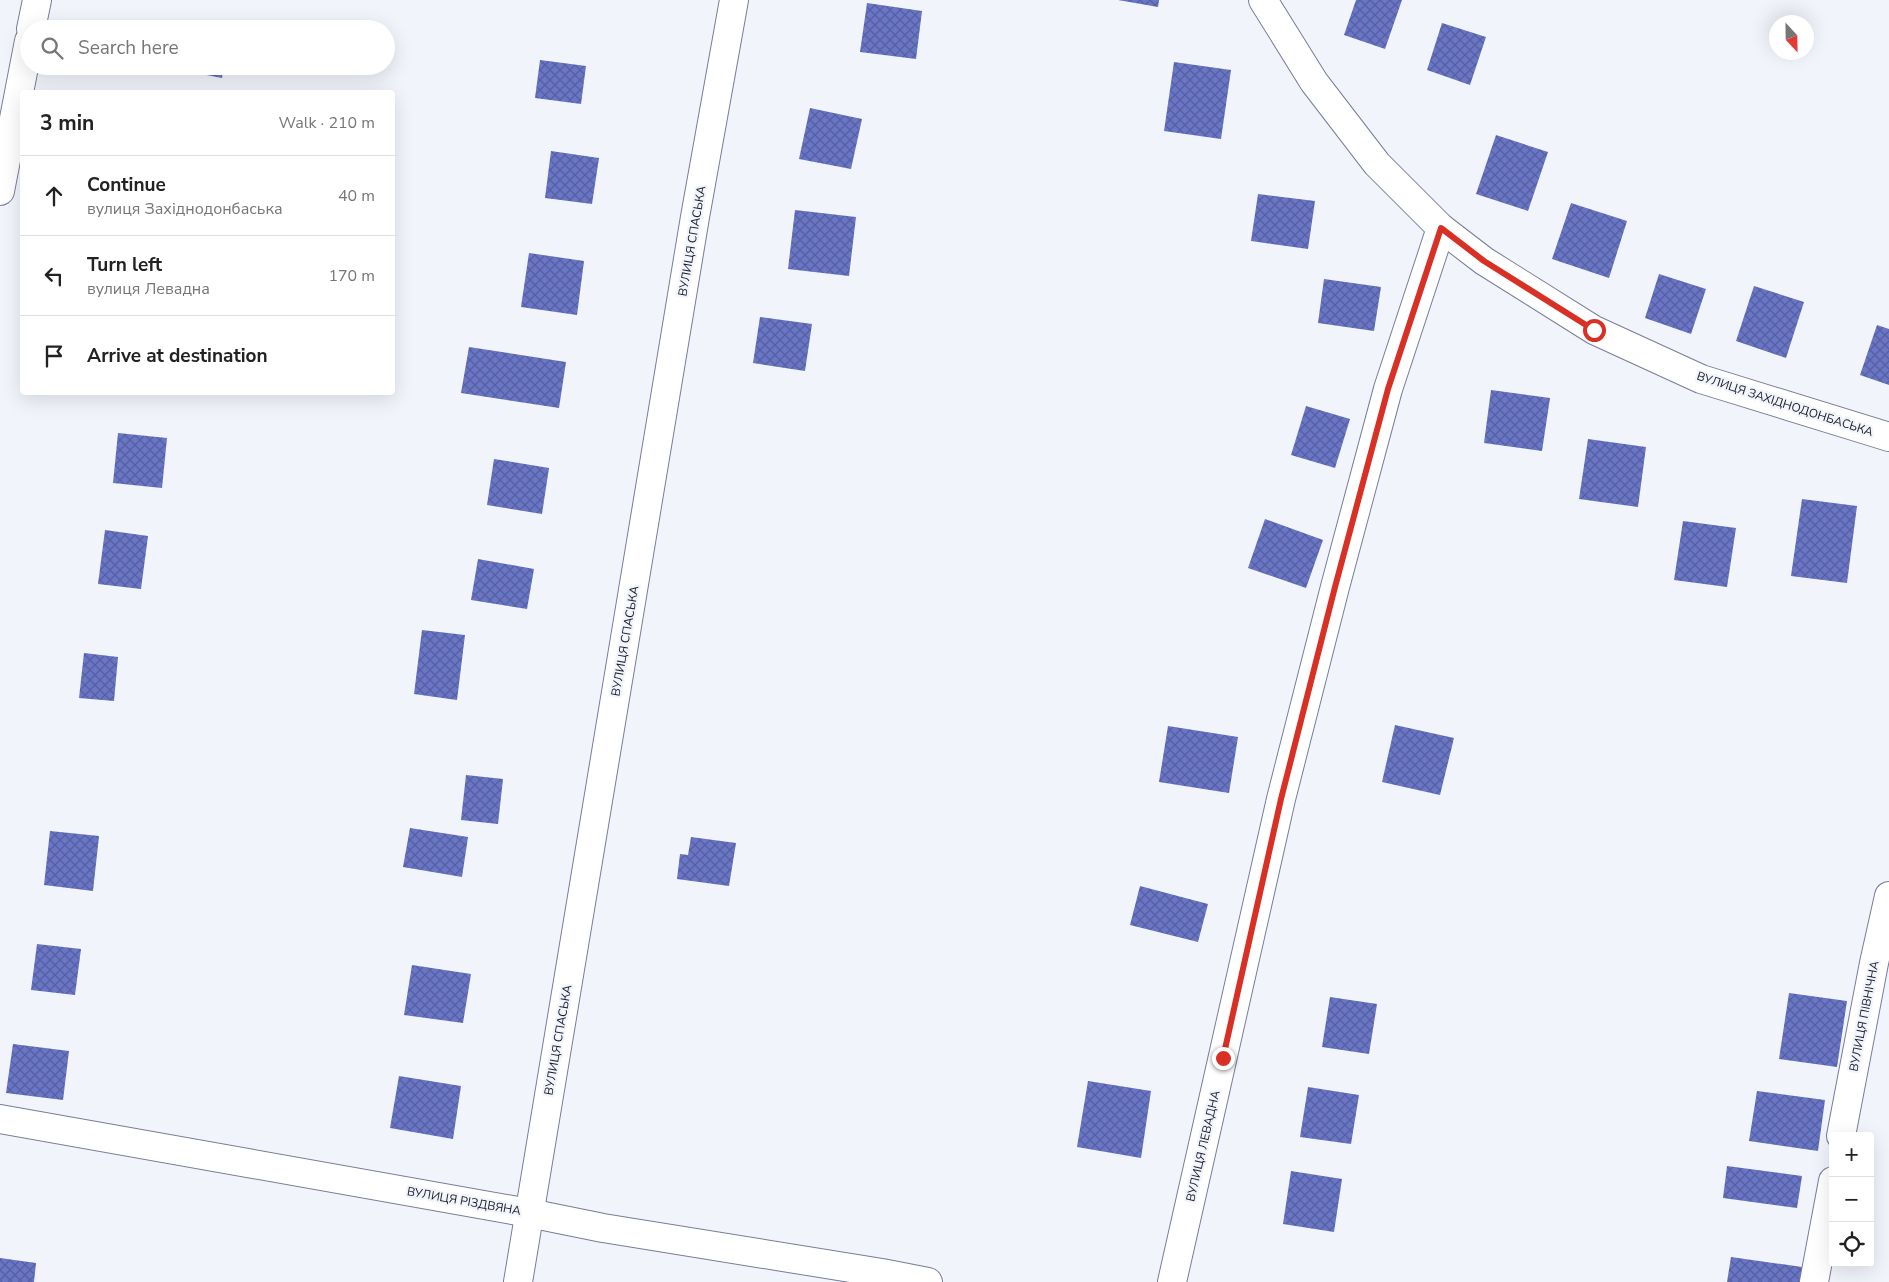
<!DOCTYPE html>
<html lang="en">
<head>
<meta charset="utf-8">
<style>
	:root { --surface:#fff; --page:#f6f6f6; --text:#222; --muted:#767676; --line:#e0e0e0 }
	body { margin:0; font-family:"Nunito Sans",sans-serif; background:var(--page); color:var(--text) }
	.controls { position:absolute; right:15px; bottom:15px; display:grid; overflow:hidden; border-radius:5px; box-shadow:0 5px 20px #0002 }
	.controls button { width:45px; height:45px; display:grid; place-items:center; padding:0; border:0; border-bottom:1px solid var(--line); background:var(--surface); color:var(--text); font:25px sans-serif }
	.compass { position:absolute; left:1769px; top:15px; width:45px; height:45px; border-radius:50%; background:var(--surface); box-shadow:0 5px 20px #0002; rotate:158deg }
	.stop { position:absolute; width:15px; height:15px; margin:-11px; border:4px solid #d93025; border-radius:50%; background:#fff }
	.stop.end { background:#d93025; border-color:#fff; box-shadow:0 1px 5px #0008 }
	.list { margin:0; padding:0; list-style:none }
	h2 { display:flex; justify-content:space-between; align-items:center; height:65px; margin:0; padding:0 20px; font-size:21px }
	h2 small { font-size:16px; font-weight:400; color:var(--muted) }
	.list li { display:grid; grid-template-columns:32px 1fr auto; gap:15px; align-items:center; box-sizing:border-box; height:80px; padding:0 20px; border-top:1px solid var(--line) }
	.list b { display:block; font-size:19px; white-space:nowrap }
	.list p { margin:0; font-size:16px; white-space:nowrap; color:var(--muted) }
	.list em { font-size:16px; font-style:normal; color:var(--muted) }
	.icon { flex:none; width:28px; height:28px; fill:none; stroke:currentColor; stroke-width:2; stroke-linecap:round; stroke-linejoin:round }
	.map { position:relative; flex:none; width:1889px; height:1282px; overflow:hidden }
	.search { position:absolute; background:var(--surface); box-shadow:0 5px 20px #0002; left:20px; top:20px; width:375px; height:55px; display:flex; align-items:center; gap:12px; box-sizing:border-box; padding:0 18px; border-radius:28px; color:var(--muted); font-size:19px }
	.panel { position:absolute; background:var(--surface); box-shadow:0 5px 20px #0002; left:20px; top:90px; width:375px; height:305px; border-radius:5px }
	.map>svg:first-child { display:block }
</style>
</head>
<body>
<div class="map">
<svg width="1889" height="1282" viewBox="0 0 1889 1282">
	<defs>
		<pattern id="building-cross-hatch" width="8" height="8" patternUnits="userSpaceOnUse" patternTransform="scale(1.25)"><rect width="8" height="8" fill="#6975c5"/><path d="M0 0l8 8M0 8l8-8" fill="none" stroke="#565fa0"/></pattern>
	</defs>
	<rect width="100%" height="100%" fill="#f2f4fb"/>
	<g fill="url(#building-cross-hatch)">
		<path d="M1118,0H1159L1158,7Z"/>
		<path d="M1356,0H1402L1385,49L1344,35Z"/>
		<path d="M867,3L922,11L916,59L860,52Z"/>
		<path d="M1442,23L1486,37L1470,85L1427,70Z"/>
		<path d="M540,60L586,66L581,104L535,98Z"/>
		<path d="M1174,62L1231,70L1221,139L1164,131Z"/>
		<path d="M175,66H224L222,78L175,69Z"/>
		<path d="M810,108L862,119L851,169L799,159Z"/>
		<path d="M1496,135L1548,152L1528,211L1476,194Z"/>
		<path d="M551,151L599,158L592,204L545,198Z"/>
		<path d="M1258,194L1315,201L1308,249L1251,241Z"/>
		<path d="M1571,203L1627,221L1609,278L1552,259Z"/>
		<path d="M795,210L856,217L849,276L788,269Z"/>
		<path d="M529,253L584,261L577,315L521,307Z"/>
		<path d="M1659,274L1706,289L1691,334L1645,318Z"/>
		<path d="M1324,279L1381,287L1374,331L1318,323Z"/>
		<path d="M1754,286L1804,302L1786,358L1736,341Z"/>
		<path d="M760,317L812,324L805,371L753,363Z"/>
		<path d="M1877,325L1889,329V385L1860,375Z"/>
		<path d="M469,347L566,362L559,408L461,393Z"/>
		<path d="M1491,390L1550,398L1542,451L1484,443Z"/>
		<path d="M1306,406L1350,419L1335,468L1291,455Z"/>
		<path d="M118,433L167,438L162,488L113,483Z"/>
		<path d="M1588,439L1646,447L1638,507L1579,499Z"/>
		<path d="M494,459L549,468L542,514L487,505Z"/>
		<path d="M1802,499L1857,506L1847,583L1791,576Z"/>
		<path d="M1265,519L1323,540L1306,588L1248,568Z"/>
		<path d="M1683,521L1736,528L1727,587L1674,580Z"/>
		<path d="M105,530L148,536L141,589L98,584Z"/>
		<path d="M478,559L534,569L527,609L471,600Z"/>
		<path d="M422,630L465,635L457,700L414,694Z"/>
		<path d="M84,653L118,657L114,701L79,698Z"/>
		<path d="M1395,725L1454,738L1440,795L1382,782Z"/>
		<path d="M1168,726L1238,737L1229,793L1159,782Z"/>
		<path d="M466,775L503,779L498,824L461,820Z"/>
		<path d="M410,828L468,837L462,877L403,867Z"/>
		<path d="M50,831L99,836L93,891L44,885Z"/>
		<path d="M691,837L736,843L729,886L677,879L680,854L688,855Z"/>
		<path d="M1140,886L1208,904L1198,942L1130,925Z"/>
		<path d="M37,944L81,949L75,995L31,990Z"/>
		<path d="M412,965L471,974L463,1023L404,1015Z"/>
		<path d="M1789,993L1847,1001L1837,1067L1779,1059Z"/>
		<path d="M1330,997L1377,1004L1369,1054L1322,1047Z"/>
		<path d="M13,1044L69,1051L63,1100L6,1093Z"/>
		<path d="M399,1076L461,1086L453,1139L390,1128Z"/>
		<path d="M1088,1081L1151,1091L1141,1158L1077,1147Z"/>
		<path d="M1308,1087L1359,1095L1351,1144L1300,1137Z"/>
		<path d="M1757,1091L1825,1100L1818,1151L1749,1141Z"/>
		<path d="M1727,1166L1802,1176L1797,1208L1723,1198Z"/>
		<path d="M1291,1171L1342,1179L1334,1232L1283,1224Z"/>
		<path d="M1731,1257L1802,1267L1800,1282H1727Z"/>
		<path d="M0,1258L36,1263L34,1282H0Z"/>
	</g>
	<g fill="none" stroke-linecap="round" stroke-linejoin="round">
		<defs>
			<g id="street">
				<path d="M1263,0L1314,82L1377,164L1441,228L1484,261L1594,330L1701,379L1889,437"/>
				<path d="M31,29L37,0"/>
				<path d="M0,191L29,41"/>
				<path d="M0,1119L529,1213L603,1228L882,1273L928,1282"/>
				<path d="M1841,1136L1874,963L1889,896"/>
				<path d="M518,1282L695,217L734,0"/>
				<path d="M1172,1282L1281,799L1335,587L1388,389L1441,228"/>
				<path d="M1814,1282L1833,1181"/>
			</g>
		</defs>
		<use href="#street" stroke="#767d9b" stroke-width="30"/>
		<use href="#street" stroke="#fff" stroke-width="28"/>
	</g>
	<g fill="none" stroke-linecap="round" stroke-linejoin="round">
		<path stroke="#d93025" stroke-width="6" d="M1223,1058L1281,799L1335,587L1388,389L1441,228L1484,261L1594,330"/>
	</g>
	<g text-anchor="middle" dominant-baseline="central" stroke-width="4.5" stroke-linejoin="round" paint-order="stroke">
		<g font-size="12" fill="#191c28" stroke="#f2f4fb">
			<text transform="translate(692 241) rotate(-80)">ВУЛИЦЯ СПАСЬКА</text>
			<text transform="translate(1785 404) rotate(18)">ВУЛИЦЯ ЗАХІДНОДОНБАСЬКА</text>
			<text transform="translate(625 641) rotate(-80)">ВУЛИЦЯ СПАСЬКА</text>
			<text transform="translate(1864 1016) rotate(-79)">ВУЛИЦЯ ПІВНІЧНА</text>
			<text transform="translate(558 1040) rotate(-80)">ВУЛИЦЯ СПАСЬКА</text>
			<text transform="translate(1203 1146) rotate(-77)">ВУЛИЦЯ ЛЕВАДНА</text>
			<text transform="translate(464 1201) rotate(10)">ВУЛИЦЯ РІЗДВЯНА</text>
		</g>
	</g>
</svg>
<div class="controls">
<button>+</button>
<button>−</button>
<button><svg class="icon" aria-label="locate" viewBox="0 0 24 24"><circle cx="12" cy="12" r="6"/><path d="M12 2v4M12 18v4M2 12h4M18 12h4"/></svg></button>
</div>
<svg class="compass" viewBox="-18 -18 36 36"><path d="M0-13l5 13h-10z" fill="#e53935"/><path d="M0 13l5-13h-10z" fill="#767676"/></svg>
<div class="stop" style="left:1594px;top:330px"></div>
<div class="stop end" style="left:1223px;top:1058px"></div>
<div class="search"><svg class="icon" aria-label="search" viewBox="0 0 24 24"><circle cx="10" cy="10" r="6"/><path d="M15 15l6 6"/></svg>Search here</div>
<section class="panel">
<h2>3 min<small>Walk · 210 m</small></h2>
<ul class="list">
<li><svg class="icon" aria-label="ahead" viewBox="0 0 24 24"><path d="M12 20V5M6 11l6-6 6 6"/></svg><div><b>Continue</b><p>вулиця Західнодонбаська</p></div><em>40 m</em></li>
<li><svg class="icon" aria-label="left" viewBox="0 0 24 24"><path d="M17 20v-9H6M10 6l-5 5 5 5"/></svg><div><b>Turn left</b><p>вулиця Левадна</p></div><em>170 m</em></li>
<li><svg class="icon" aria-label="arrive" viewBox="0 0 24 24"><path d="M6 21V4h12l-3 4 3 4H6"/></svg><div><b>Arrive at destination</b></div></li>
</ul>
</section>
</div>
</body>
</html>
